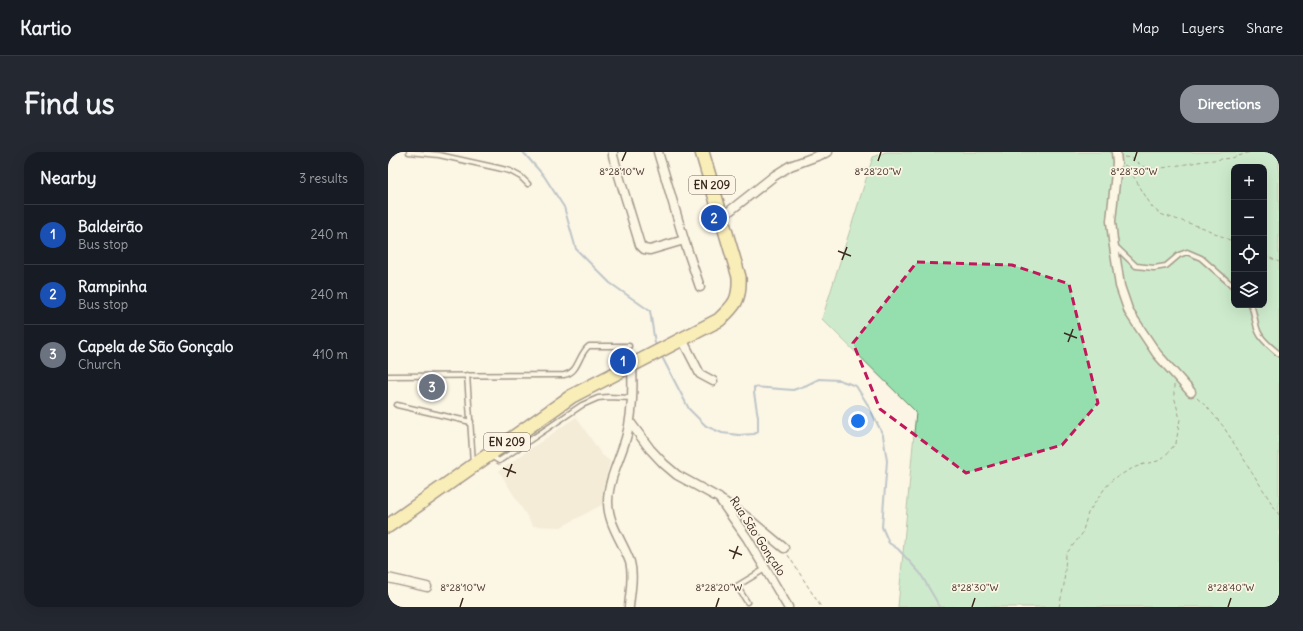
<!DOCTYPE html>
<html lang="en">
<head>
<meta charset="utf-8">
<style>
	:root { --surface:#171b24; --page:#242831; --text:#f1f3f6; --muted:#9ea1a6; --line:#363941; --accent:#8c9099 }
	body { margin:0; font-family:Delius,sans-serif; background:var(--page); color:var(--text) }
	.controls { position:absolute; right:12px; top:12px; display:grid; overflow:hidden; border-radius:8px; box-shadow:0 4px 16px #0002 }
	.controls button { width:36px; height:36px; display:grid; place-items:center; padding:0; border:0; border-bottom:1px solid var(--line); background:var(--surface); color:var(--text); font:20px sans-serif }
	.you { position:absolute; left:470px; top:269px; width:14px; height:14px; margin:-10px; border:3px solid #fff; border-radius:50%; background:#1a73e8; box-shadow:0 0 0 6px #1a73e833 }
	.badge { display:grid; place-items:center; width:26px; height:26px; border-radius:50%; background:var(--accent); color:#fff; font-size:13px; font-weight:700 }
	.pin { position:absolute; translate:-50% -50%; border:2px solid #fff; box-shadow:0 1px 4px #0006 }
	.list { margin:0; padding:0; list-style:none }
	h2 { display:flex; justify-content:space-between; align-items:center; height:52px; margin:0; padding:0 16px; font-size:17px }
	h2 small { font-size:13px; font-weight:400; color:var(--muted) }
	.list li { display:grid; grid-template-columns:26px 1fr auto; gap:12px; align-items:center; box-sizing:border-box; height:60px; padding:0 16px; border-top:1px solid var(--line) }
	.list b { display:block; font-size:15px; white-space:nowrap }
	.list p { margin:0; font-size:13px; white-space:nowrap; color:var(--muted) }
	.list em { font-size:13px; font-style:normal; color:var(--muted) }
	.icon { flex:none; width:22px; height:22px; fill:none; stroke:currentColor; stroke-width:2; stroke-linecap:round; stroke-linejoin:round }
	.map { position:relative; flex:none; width:891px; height:455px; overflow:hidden; border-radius:16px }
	header { display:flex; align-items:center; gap:24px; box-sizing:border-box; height:56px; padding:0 20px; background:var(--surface); border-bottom:1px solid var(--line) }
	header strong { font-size:19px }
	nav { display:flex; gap:22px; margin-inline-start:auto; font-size:14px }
	.intro { display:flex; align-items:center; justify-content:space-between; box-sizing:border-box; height:96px; padding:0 24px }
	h1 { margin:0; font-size:28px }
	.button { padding:10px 18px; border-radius:16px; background:var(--accent); color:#fff; font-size:14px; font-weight:700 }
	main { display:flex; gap:24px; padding:0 24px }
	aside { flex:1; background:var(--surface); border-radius:16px; box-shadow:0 4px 16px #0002 }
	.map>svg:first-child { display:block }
</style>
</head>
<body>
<header>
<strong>Kartio</strong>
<nav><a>Map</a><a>Layers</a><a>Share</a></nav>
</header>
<div class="intro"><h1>Find us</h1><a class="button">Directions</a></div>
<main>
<aside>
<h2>Nearby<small>3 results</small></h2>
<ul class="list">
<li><span class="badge" style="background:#1a4fb4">1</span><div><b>Baldeirão</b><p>Bus stop</p></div><em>240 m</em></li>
<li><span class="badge" style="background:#1a4fb4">2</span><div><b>Rampinha</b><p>Bus stop</p></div><em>240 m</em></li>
<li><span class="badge" style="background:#6b7280">3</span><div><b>Capela de São Gonçalo</b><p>Church</p></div><em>410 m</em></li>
</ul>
</aside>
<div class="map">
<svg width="891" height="455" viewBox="0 0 891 455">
	<rect width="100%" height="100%" fill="#fcf5e5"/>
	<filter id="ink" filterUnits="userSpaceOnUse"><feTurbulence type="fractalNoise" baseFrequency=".025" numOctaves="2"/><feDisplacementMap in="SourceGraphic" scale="8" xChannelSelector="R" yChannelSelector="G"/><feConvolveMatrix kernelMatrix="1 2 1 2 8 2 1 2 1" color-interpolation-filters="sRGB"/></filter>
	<g filter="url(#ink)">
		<path fill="#ece0c6" d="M188,265L214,303L222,309L218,325L215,352L173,375L145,374L111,319Z"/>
		<path fill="#95deae" stroke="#688466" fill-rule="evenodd" d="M498,0H891V455H510L528,260L434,167L485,5ZM846,15H876V153H846Z"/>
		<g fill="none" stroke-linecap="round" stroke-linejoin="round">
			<g stroke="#768ca1" stroke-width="2">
				<path d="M135,0L156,24L176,55L188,97L222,131L262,159L267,191L270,195"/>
				<path d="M273,203L301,257L318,274L334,281L351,283L366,282L370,280V265L366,241V235L405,238L419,233L431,227L451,228L468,234L480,253L495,283L499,309L494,375L501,391L510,397L532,421L552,455"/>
			</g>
			<defs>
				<g id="service">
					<path d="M21,0L51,3L110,16L122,19L133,25L140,32"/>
					<path d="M0,3L5,0"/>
					<path d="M727,94L748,114L766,116L778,114L791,103L799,100L813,106L846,135"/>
					<path d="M863,153C866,160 866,165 868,172C870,186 881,193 891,202"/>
					<path d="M79,223L85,311"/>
					<path d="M0,224L176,223C191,221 190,202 201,194H241"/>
					<path d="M9,253L83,270"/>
					<path d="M103,304L111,309L194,253L210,246L220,245L244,246"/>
					<path d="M359,450L349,434L377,417"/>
				</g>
				<g id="minor">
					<path d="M225,0V4L252,93L256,97L262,98L296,88"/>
					<path d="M270,0L296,88L312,135"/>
					<path d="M728,0L729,11L723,69L725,88L732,134L741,160L769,202L803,240"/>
					<path d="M334,65L386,24L402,14L440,0"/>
					<path d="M294,187L312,222L325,229"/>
					<path d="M242,270L262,297L276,312L289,323L331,346L359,386L400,455"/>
					<path d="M335,349L356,363L396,396"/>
					<path d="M0,426L39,435"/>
					<path d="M241,455C242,441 246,424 242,410C235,390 220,372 220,350C220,328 232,307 238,286C245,263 245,237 244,214"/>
				</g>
				<path id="primary" d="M0,374L184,244L331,168C347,153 352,148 351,125L314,0"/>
			</defs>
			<use href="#service" stroke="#3b2a1e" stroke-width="7"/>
			<use href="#minor" stroke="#3b2a1e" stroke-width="11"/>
			<use href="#primary" stroke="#3b2a1e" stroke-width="16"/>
			<g stroke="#3b2a1e" stroke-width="1" stroke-dasharray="4 3" stroke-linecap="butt">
				<path d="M736,5L743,6L756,15L768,17L816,9L844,6L863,0"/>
				<path d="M736,13L740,15L764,55L772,62L816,76L846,90"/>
				<path d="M876,103L891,110"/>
				<path d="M809,246L820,256L835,274L891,363"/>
				<path d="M400,403L433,455"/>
				<path d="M671,455L676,433L678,402L694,382L700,361L717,336L725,327L745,316L756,312L770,309L777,304L788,291L792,267L786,244V232"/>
			</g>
			<use href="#service" stroke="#fcf5e5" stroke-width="4"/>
			<use href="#minor" stroke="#fcf5e5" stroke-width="8"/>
			<use href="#primary" stroke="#f7e281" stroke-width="13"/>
		</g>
	</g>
	<path d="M0 0H891V455H0ZM529,110L624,113L681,132L710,251L674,293L578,321L492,257L465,191Z" fill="#fcf5e5" fill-opacity=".55" fill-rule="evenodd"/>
	<path fill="none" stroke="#c2185b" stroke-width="3" stroke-dasharray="8 5" stroke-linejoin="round" d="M529,110L624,113L681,132L710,251L674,293L578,321L492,257L465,191Z"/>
	<path fill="none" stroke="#3b2a1e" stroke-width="1.5" d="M234,9L238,0M490,9L493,0M746,9L749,0M450,99L463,104M454,108L459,95M676,181L689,186M680,190L685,177M115,316L128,321M119,325L124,312M341,398L354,403M345,407L350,394M72,455L75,446M328,455L331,446M584,455L587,446M840,455L843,446"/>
	<g text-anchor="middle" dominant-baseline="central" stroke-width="3.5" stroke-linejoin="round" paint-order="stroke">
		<g fill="#fcf5e5" stroke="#75675a" stroke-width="1">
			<rect x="301" y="24" width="46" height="18" rx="3"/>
			<rect x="96" y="281" width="46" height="18" rx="3"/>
		</g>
		<g font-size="11" font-weight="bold" fill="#3b2a1e">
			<text x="324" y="33">EN 209</text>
			<text x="119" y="290">EN 209</text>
		</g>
		<g font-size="12" fill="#3b2a1e" stroke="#fcf5e5">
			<text transform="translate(370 384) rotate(57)">Rua São Gonçalo</text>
		</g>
	</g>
	<g font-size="10" text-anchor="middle" fill="#3b2a1e" stroke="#fcf5e5" stroke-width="3.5" stroke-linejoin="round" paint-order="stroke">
		<text x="234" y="23">8°28'10"W</text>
		<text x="490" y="23">8°28'20"W</text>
		<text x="746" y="23">8°28'30"W</text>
		<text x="75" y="439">8°28'10"W</text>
		<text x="331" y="439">8°28'20"W</text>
		<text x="587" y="439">8°28'30"W</text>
		<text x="843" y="439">8°28'40"W</text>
	</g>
</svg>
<div class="controls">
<button>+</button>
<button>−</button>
<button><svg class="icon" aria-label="locate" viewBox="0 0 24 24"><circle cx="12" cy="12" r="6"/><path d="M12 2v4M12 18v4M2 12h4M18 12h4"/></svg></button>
<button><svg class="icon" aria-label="layers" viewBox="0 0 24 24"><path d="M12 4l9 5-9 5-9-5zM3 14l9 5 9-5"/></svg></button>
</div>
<div class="you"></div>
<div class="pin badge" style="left:235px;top:209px;background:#1a4fb4">1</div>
<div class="pin badge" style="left:326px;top:66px;background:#1a4fb4">2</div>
<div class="pin badge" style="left:44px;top:235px;background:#6b7280">3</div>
</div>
</main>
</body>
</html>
